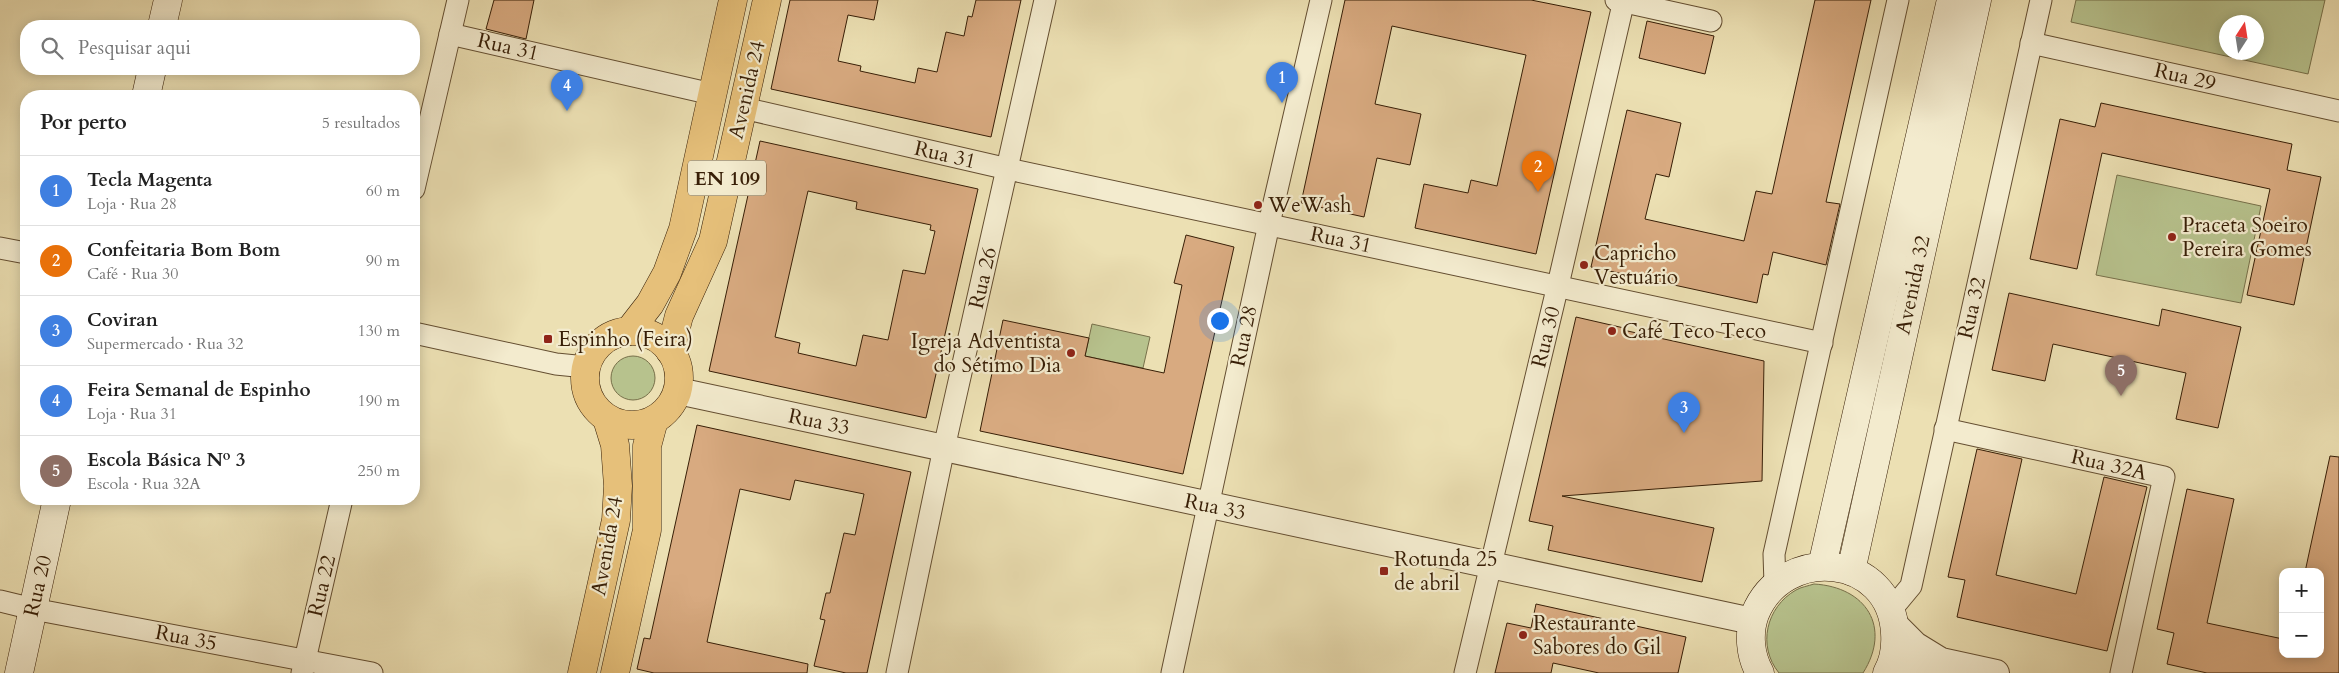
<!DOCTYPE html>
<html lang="pt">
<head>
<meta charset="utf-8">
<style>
	:root { --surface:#fff; --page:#f6f6f6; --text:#222; --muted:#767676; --line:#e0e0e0; --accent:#8f2418 }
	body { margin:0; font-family:Cardo,serif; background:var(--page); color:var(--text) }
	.controls { position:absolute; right:15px; bottom:15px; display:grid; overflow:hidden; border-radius:10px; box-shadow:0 2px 12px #0003 }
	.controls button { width:45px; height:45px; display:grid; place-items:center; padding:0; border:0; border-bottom:1px solid var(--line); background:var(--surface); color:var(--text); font:25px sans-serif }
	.compass { position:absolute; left:2219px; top:15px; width:45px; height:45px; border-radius:50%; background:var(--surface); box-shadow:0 2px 12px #0003; rotate:12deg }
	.you { position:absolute; left:1219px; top:320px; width:18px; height:18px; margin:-12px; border:4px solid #fff; border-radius:50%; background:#1a73e8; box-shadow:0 0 0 8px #1a73e833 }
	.badge { display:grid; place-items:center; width:32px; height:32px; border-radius:50%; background:var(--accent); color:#fff; font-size:16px; font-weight:700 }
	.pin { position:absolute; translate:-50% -41px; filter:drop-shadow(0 1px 2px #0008) }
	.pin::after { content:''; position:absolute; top:26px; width:18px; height:15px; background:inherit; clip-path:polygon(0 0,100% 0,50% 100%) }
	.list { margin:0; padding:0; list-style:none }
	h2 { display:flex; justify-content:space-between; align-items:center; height:65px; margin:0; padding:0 20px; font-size:21px }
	h2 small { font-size:16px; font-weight:400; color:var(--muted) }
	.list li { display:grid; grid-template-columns:32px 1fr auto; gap:15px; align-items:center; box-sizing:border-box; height:70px; padding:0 20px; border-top:1px solid var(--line) }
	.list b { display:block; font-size:19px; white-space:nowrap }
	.list p { margin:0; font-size:16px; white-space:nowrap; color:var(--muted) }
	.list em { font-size:16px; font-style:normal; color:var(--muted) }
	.icon { flex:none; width:28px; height:28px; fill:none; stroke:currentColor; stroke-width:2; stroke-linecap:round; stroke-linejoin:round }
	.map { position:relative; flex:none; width:2339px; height:673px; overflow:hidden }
	.search { position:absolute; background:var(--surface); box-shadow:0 2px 12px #0003; left:20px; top:20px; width:400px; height:55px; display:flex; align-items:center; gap:12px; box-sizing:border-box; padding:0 18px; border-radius:20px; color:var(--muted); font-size:19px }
	.panel { position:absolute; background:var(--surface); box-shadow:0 2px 12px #0003; left:20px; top:90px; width:400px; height:415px; border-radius:20px }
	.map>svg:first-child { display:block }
</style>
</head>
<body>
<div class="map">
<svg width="2339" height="673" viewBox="0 0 2339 673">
	<rect width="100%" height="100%" fill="#ece0b3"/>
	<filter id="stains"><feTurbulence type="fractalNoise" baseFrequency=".004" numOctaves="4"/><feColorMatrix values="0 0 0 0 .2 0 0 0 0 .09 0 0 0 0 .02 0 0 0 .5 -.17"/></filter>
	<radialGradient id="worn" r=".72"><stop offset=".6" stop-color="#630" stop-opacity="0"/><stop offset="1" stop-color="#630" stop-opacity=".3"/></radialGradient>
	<g fill="#b7c28d" stroke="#77704a" fill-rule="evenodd">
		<path d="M2076,0H2325L2308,74L2071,22ZM2256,22V52H2226V22Z"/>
		<path d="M2117,175L2261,206L2241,303L2096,275Z"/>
		<path d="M1092,324L1150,337L1143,368L1085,356Z"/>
		<circle cx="633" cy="378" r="22"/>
		<path d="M1814,584C1866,587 1892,627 1863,673H1779C1757,646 1766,607 1796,590C1801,587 1808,586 1814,584Z"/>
	</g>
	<g fill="#d8aa80" stroke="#371e06" fill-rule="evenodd">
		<path d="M494,0H534L526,39L486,29Z"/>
		<path d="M790,0H878L874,20L848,15L838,61L861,66L860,71L915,83L918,68L937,72L946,32L964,36L968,16L972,17L976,0H1021L991,137L771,89Z"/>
		<path d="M1345,0H1531L1591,12L1536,254L1415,228L1424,184L1468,193L1471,180L1497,186L1526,55L1392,26L1375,104L1421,114L1410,165L1377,158L1364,217L1301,203Z"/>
		<path d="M1815,0H1871L1826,202L1840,204L1826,265L1773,252L1768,275L1763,274L1757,303L1591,267L1627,110L1681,123L1669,177L1656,174L1645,219L1744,241L1756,191L1772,194Z"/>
		<path d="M1647,21L1714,36L1705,74L1639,58Z"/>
		<path d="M2101,103L2292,144L2287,170L2321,177L2294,305L2247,295L2270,189L2102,153L2077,269L2030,259L2060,119L2095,127Z"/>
		<path d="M760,141L978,189L926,418L709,371ZM808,191L857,202L856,209L931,225L930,230L935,231L925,274L903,270L888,340L863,335L856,366L798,353L800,343L775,337Z"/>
		<path d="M1186,235L1234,247L1183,474L980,431L1003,320L1089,338L1085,356L1164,373L1182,285L1174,283Z"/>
		<path d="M2009,293L2159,326L2162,309L2241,327L2218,428L2176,419L2186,373L2053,344L2045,381L1992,370Z"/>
		<path d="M1576,317L1624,328L1623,330L1764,361L1762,481L1562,496L1714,528L1702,582L1548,550L1553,526L1529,521Z"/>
		<path d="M697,425L911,472L867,673H846L814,666L825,620L820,619L826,593H830L844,533L855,535L864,494L795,480L790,500L740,489L707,642L808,664L807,673H654L637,669L644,638L650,639Z"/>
		<path d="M1977,449L2022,459L1996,575L2076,594L2104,477L2147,487L2107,651L1957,617L1965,580L1948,577Z"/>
		<path d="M2330,456L2339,457V673H2207L2167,664L2174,633L2157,629L2187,489L2234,499L2207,623L2283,639V654H2320V572H2305Z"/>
		<path d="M1536,604L1686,637L1678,673H1599L1553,663L1551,673H1495L1507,623L1531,628Z"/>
	</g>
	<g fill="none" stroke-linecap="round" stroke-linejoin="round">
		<defs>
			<g id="minor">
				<path d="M1616,0L1711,21"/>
				<path d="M450,34L712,94"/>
				<path d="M2031,43L2339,111"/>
				<path d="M743,108L1008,169L1822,343"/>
				<path d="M414,189L458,0"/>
				<path d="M0,248L26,253"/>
				<path d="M414,333L556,364L586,367"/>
				<path d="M1945,429L2164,477L2121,673"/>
				<path d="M1775,584L1774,554L1898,0"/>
				<path d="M0,601L33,609L372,673"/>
				<path d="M1891,610L1911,586L2041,0"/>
				<path d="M302,673L342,499"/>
				<path d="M897,673L944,448L1045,0"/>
				<path d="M1172,673L1269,224L1321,0"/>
				<path d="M1465,673L1558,285L1624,0"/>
			</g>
			<g id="tertiary">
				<path d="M678,391L1752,621"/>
				<path d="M1895,625L1915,645L1941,661L1996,673"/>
				<path d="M1900,673L1912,667L1941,661"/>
			</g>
			<g id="secondary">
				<path d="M162,26L168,0"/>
				<path d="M146,96L152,69"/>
				<path d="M1822,566L1951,0"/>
				<path d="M1851,571L1977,0"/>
				<path d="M19,673L57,499"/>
				<path d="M1760,673C1750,656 1748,633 1755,614C1784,543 1891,554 1895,633C1896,647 1894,661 1887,673"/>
			</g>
			<g id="primary">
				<circle cx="632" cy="378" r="47"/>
				<path d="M629,331L650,304L667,273L683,229L733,0"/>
				<path d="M670,351L679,316L713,241L767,0"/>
				<path d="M582,673L616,520L618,486L615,445L607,419"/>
				<path d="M615,673L647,530V446L654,420"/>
			</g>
		</defs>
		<use href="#minor" stroke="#644e31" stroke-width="23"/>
		<use href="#tertiary" stroke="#644e31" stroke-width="28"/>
		<use href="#secondary" stroke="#371e06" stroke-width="29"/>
		<use href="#primary" stroke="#371e06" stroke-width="29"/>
		<use href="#minor" stroke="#f3ebce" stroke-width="21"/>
		<use href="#tertiary" stroke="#f3ebce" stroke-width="26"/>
		<use href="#secondary" stroke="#f3ebce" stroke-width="28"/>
		<use href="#primary" stroke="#e6c07a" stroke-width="28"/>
	</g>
	<g fill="#8f2418" stroke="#f3ebce" stroke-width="2">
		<circle cx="1258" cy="205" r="5"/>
		<circle cx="2172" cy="237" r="5"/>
		<circle cx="1584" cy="265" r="5"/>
		<circle cx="1612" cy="331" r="5"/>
		<rect x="543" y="334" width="10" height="10" rx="2.5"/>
		<circle cx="1071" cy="353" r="5"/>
		<rect x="1379" y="566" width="10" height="10" rx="2.5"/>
		<circle cx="1523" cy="635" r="5"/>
	</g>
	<g text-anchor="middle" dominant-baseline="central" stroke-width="4.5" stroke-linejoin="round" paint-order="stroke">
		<rect fill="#f3ebce" stroke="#6f5c42" stroke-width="1" x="688" y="160.5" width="78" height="35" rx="4"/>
		<g font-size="20" font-weight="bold" fill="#371e06">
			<text x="727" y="178">EN 109</text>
		</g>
		<g font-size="21" fill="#371e06" stroke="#f3ebce">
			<text transform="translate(508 47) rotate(13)">Rua 31</text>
			<text transform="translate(2185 77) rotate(13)">Rua 29</text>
			<text transform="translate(747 90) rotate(-77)">Avenida 24</text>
			<text transform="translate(945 155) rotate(13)">Rua 31</text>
			<text transform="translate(1341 240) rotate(12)">Rua 31</text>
			<text transform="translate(983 278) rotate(-77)">Rua 26</text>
			<text transform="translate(1913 285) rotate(-78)">Avenida 32</text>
			<text transform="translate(1972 308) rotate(-77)">Rua 32</text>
			<text transform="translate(1244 336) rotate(-78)">Rua 28</text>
			<text transform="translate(1546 337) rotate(-76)">Rua 30</text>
			<text transform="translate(819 422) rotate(12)">Rua 33</text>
			<text transform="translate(2109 465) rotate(13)">Rua 32A</text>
			<text transform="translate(1215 507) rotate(12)">Rua 33</text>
			<text transform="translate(607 546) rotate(-80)">Avenida 24</text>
			<text transform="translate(38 586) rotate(-77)">Rua 20</text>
			<text transform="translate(322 586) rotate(-77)">Rua 22</text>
			<text transform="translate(186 638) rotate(11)">Rua 35</text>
		</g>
		<g font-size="21" fill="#371e06" stroke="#f3ebce" text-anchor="start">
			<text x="1268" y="205">WeWash</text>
			<text x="2182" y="225">Praceta Soeiro<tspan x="2182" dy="24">Pereira Gomes</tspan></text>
			<text x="1594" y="253">Capricho<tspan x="1594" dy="24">Vestuário</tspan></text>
			<text x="1622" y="331">Café Teco Teco</text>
			<text x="558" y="339">Espinho (Feira)</text>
			<text x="1061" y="341" text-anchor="end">Igreja Adventista<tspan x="1061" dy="24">do Sétimo Dia</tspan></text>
			<text x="1394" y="559">Rotunda 25<tspan x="1394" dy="24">de abril</tspan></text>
			<text x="1533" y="623">Restaurante<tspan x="1533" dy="24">Sabores do Gil</tspan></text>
		</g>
	</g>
	<rect width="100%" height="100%" filter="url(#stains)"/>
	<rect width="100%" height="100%" fill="url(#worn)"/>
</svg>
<div class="controls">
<button>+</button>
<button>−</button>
</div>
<svg class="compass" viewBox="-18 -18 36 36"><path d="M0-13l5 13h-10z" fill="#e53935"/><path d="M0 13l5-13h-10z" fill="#767676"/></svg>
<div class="you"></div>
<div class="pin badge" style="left:1282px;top:103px;background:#3f7fe0">1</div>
<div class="pin badge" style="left:1538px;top:192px;background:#e8710a">2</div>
<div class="pin badge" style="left:1684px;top:433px;background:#3f7fe0">3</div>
<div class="pin badge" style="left:567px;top:111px;background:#3f7fe0">4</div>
<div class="pin badge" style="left:2121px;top:396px;background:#8d6e63">5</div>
<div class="search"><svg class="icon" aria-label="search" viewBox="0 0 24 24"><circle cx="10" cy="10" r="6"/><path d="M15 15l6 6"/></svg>Pesquisar aqui</div>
<section class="panel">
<h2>Por perto<small>5 resultados</small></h2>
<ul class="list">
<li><span class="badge" style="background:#3f7fe0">1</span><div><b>Tecla Magenta</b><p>Loja · Rua 28</p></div><em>60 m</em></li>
<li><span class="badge" style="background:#e8710a">2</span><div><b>Confeitaria Bom Bom</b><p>Café · Rua 30</p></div><em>90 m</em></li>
<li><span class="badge" style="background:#3f7fe0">3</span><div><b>Coviran</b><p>Supermercado · Rua 32</p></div><em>130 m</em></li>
<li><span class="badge" style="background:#3f7fe0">4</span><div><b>Feira Semanal de Espinho</b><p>Loja · Rua 31</p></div><em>190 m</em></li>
<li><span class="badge" style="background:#8d6e63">5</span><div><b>Escola Básica Nº 3</b><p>Escola · Rua 32A</p></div><em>250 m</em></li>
</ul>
</section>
</div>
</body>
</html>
